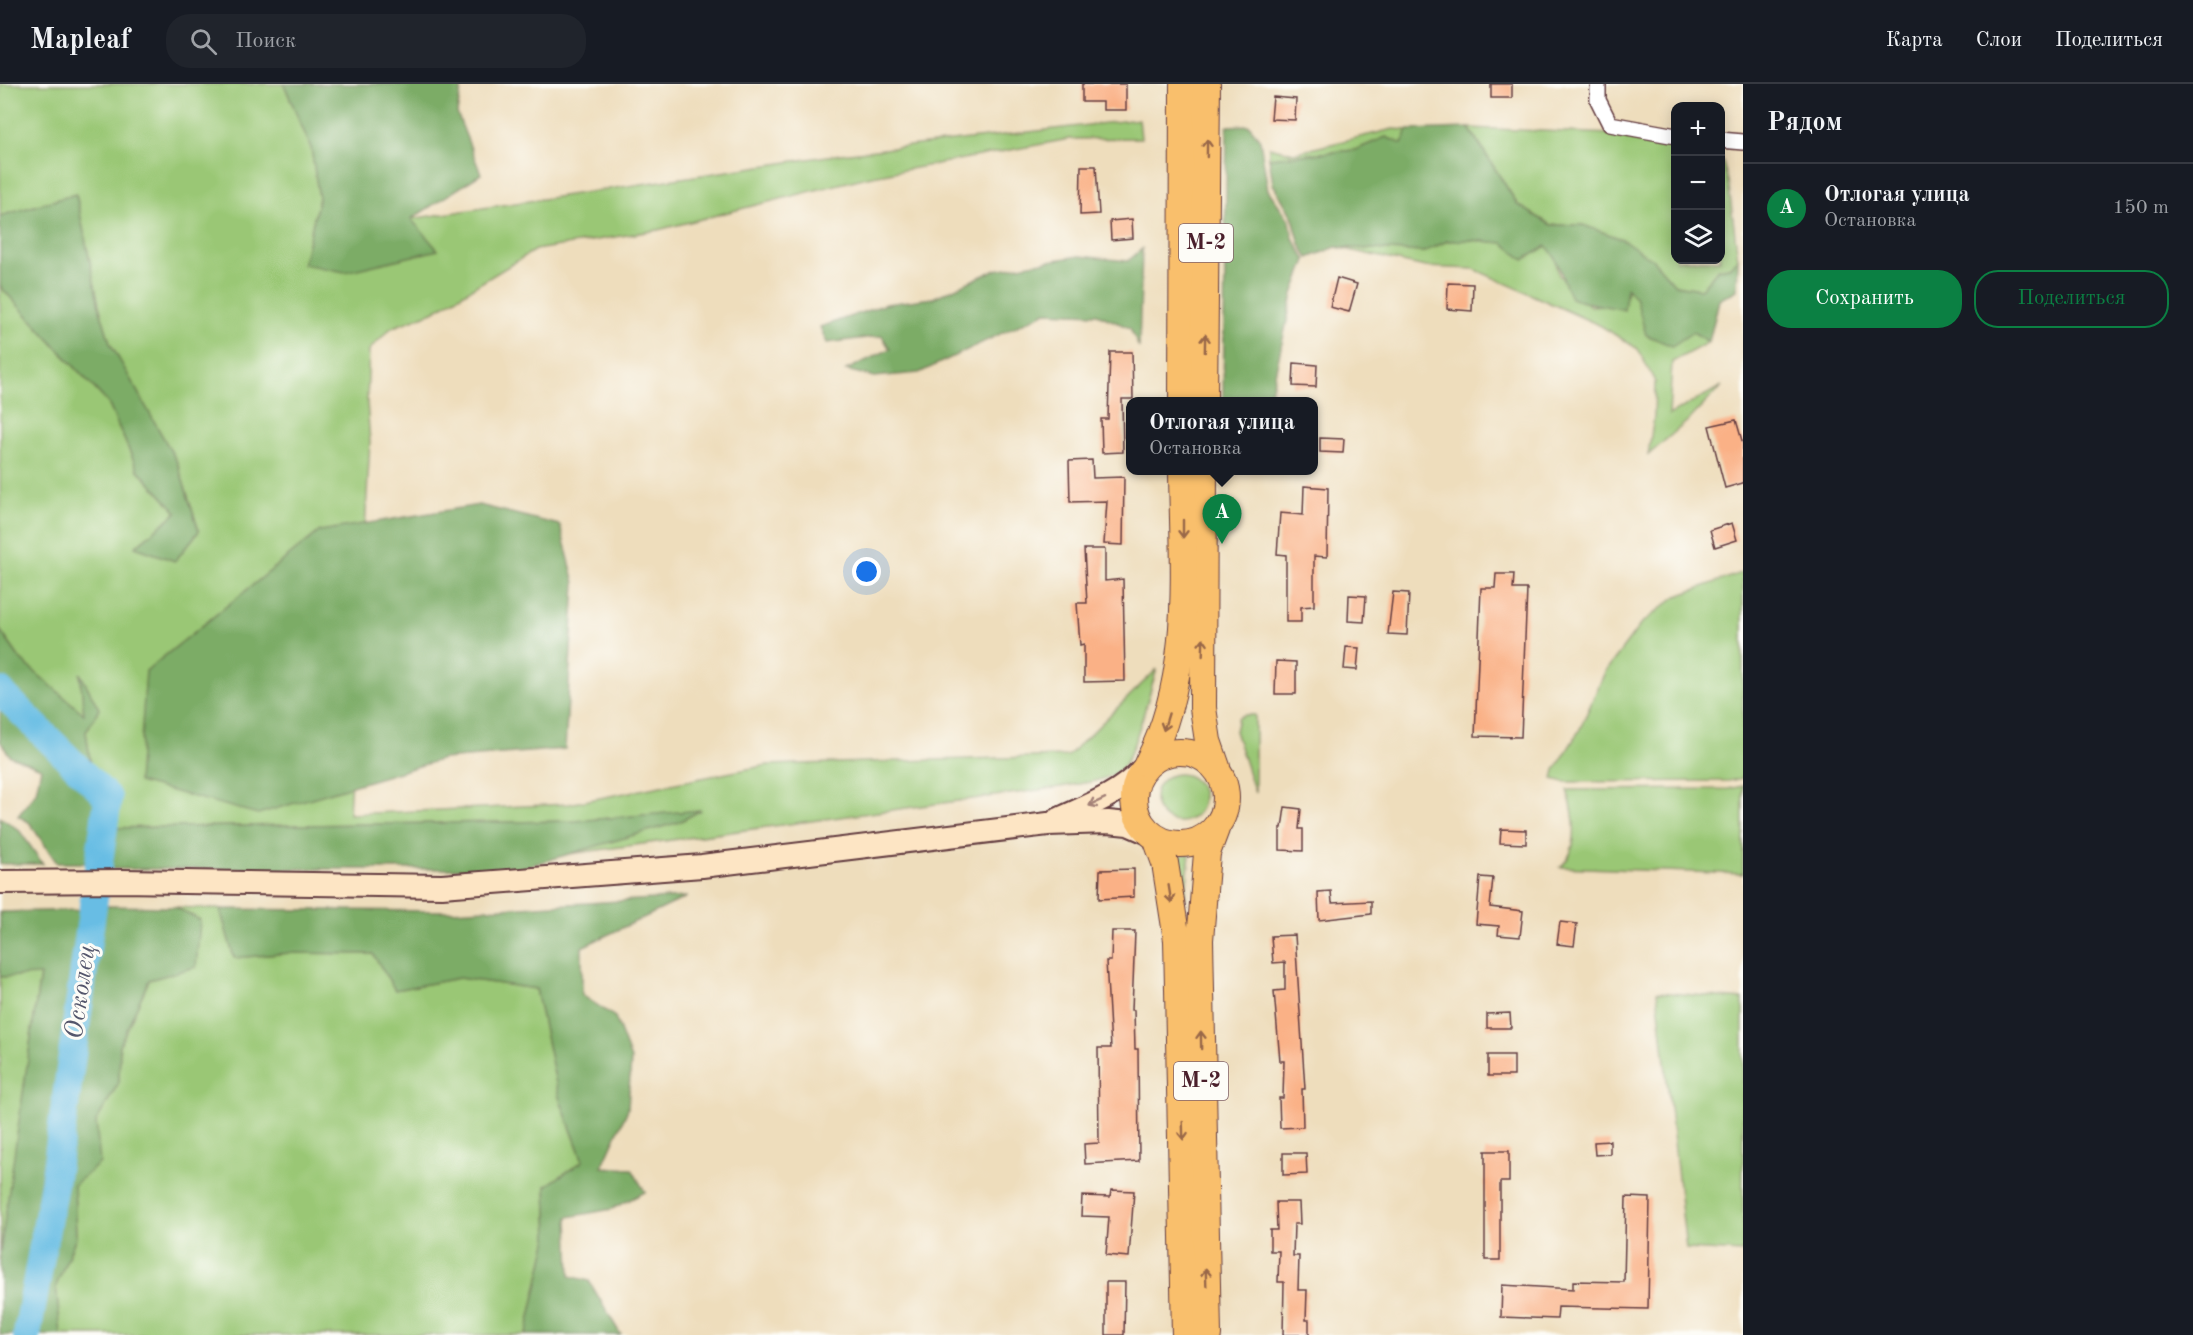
<!DOCTYPE html>
<html lang="ru">
<head>
<meta charset="utf-8">
<style>
	:root { --surface:#171b24; --page:#20242c; --text:#f1f3f6; --muted:#9ea1a6; --line:#363941; --accent:#0b8043 }
	body { margin:0; font-family:"Old Standard TT",serif; background:var(--page); color:var(--text) }
	.controls { position:absolute; right:18px; top:18px; display:grid; overflow:hidden; border-radius:12px; box-shadow:0 3px 15px #0003 }
	.controls button { width:54px; height:54px; display:grid; place-items:center; padding:0; border:0; border-bottom:2px solid var(--line); background:var(--surface); color:var(--text); font:30px sans-serif }
	.you { position:absolute; left:867px; top:488px; width:21px; height:21px; margin:-15px; border:4px solid #fff; border-radius:50%; background:#1a73e8; box-shadow:0 0 0 9px #1a73e833 }
	.badge { display:grid; place-items:center; width:39px; height:39px; border-radius:50%; background:var(--accent); color:#fff; font-size:20px; font-weight:700 }
	.pin { position:absolute; translate:-50% -50px; filter:drop-shadow(0 2px 3px #0008) }
	.pin::after { content:''; position:absolute; top:32px; width:21px; height:18px; background:inherit; clip-path:polygon(0 0,100% 0,50% 100%) }
	.popup { position:absolute; left:1126px; top:313px; width:192px; height:78px; box-sizing:border-box; display:grid; place-content:center; border-radius:12px; background:var(--surface); filter:drop-shadow(0 2px 4px #0005); font-size:20px; white-space:nowrap; color:var(--muted) }
	.popup b { font-size:22px; color:var(--text) }
	.popup::after { content:''; position:absolute; left:50%; top:100%; margin-left:-12px; border:12px solid transparent; border-top-color:var(--surface) }
	.list { margin:0; padding:0; list-style:none }
	h2 { display:flex; justify-content:space-between; align-items:center; height:78px; margin:0; padding:0 24px; font-size:26px }
	h2 small { font-size:20px; font-weight:400; color:var(--muted) }
	.list li { display:grid; grid-template-columns:39px 1fr auto; gap:18px; align-items:center; box-sizing:border-box; height:90px; padding:0 24px; border-top:2px solid var(--line) }
	.list b { display:block; font-size:22px; white-space:nowrap }
	.list p { margin:0; font-size:20px; white-space:nowrap; color:var(--muted) }
	.list em { font-size:20px; font-style:normal; color:var(--muted) }
	.actions { display:flex; gap:12px; padding:18px 24px }
	.actions a { flex:1; padding:14px 0; border:2px solid var(--accent); border-radius:24px; text-align:center; font-size:21px; color:var(--accent) }
	.actions .main { background:var(--accent); color:#fff }
	.icon { flex:none; width:33px; height:33px; fill:none; stroke:currentColor; stroke-width:2; stroke-linecap:round; stroke-linejoin:round }
	.map { position:relative; flex:none; width:1743px; height:1251px; overflow:hidden }
	header { display:flex; align-items:center; gap:36px; box-sizing:border-box; height:84px; padding:0 30px; background:var(--surface); border-bottom:2px solid var(--line) }
	header strong { font-size:28px }
	nav { display:flex; gap:33px; margin-inline-start:auto; font-size:21px }
	.search { width:420px; height:54px; background:var(--page); display:flex; align-items:center; gap:15px; box-sizing:border-box; padding:0 21px; border-radius:24px; color:var(--muted); font-size:22px }
	main { display:flex }
	aside { flex:1; background:var(--surface) }
	.map>svg:first-child { display:block }
</style>
</head>
<body>
<header>
<strong>Mapleaf</strong>
<div class="search"><svg class="icon" aria-label="search" viewBox="0 0 24 24"><circle cx="10" cy="10" r="6"/><path d="M15 15l6 6"/></svg>Поиск</div>
<nav><a>Карта</a><a>Слои</a><a>Поделиться</a></nav>
</header>
<main>
<div class="map">
<svg width="1743" height="1251" viewBox="0 0 1743 1251">
	<rect width="100%" height="100%" fill="#fdfcf7"/>
	<filter id="ink" filterUnits="userSpaceOnUse"><feTurbulence type="fractalNoise" baseFrequency=".0167" numOctaves="2"/><feDisplacementMap in="SourceGraphic" scale="12" xChannelSelector="R" yChannelSelector="G"/><feConvolveMatrix kernelMatrix="1 2 1 2 8 2 1 2 1" color-interpolation-filters="sRGB"/></filter>
	<filter id="wash" filterUnits="userSpaceOnUse"><feTurbulence type="fractalNoise" baseFrequency=".008" numOctaves="4" result="noise"/><feDisplacementMap in="SourceGraphic" scale="24" xChannelSelector="R" yChannelSelector="G"/><feGaussianBlur stdDeviation="1.35" result="paint"/><feColorMatrix in="noise" values="0 0 0 0 0 0 0 0 0 0 0 0 0 0 0 0 0 1.4 0 .05"/><feComposite in="paint" operator="in"/></filter>
	<g filter="url(#wash)">
		<rect width="100%" height="100%" fill="#eeddbc"/>
		<g fill="#9ac774" stroke="#727350" stroke-width="1.5">
			<path d="M0,0H284L311,64L319,114L303,180L437,166L410,135L841,70L1139,35L1141,54L1069,55L867,93L658,146L535,166L433,228L391,244L369,266L367,318L370,358L349,730L569,720L768,681L1068,672L1157,585C1150,605 1134,673 1121,685C1105,699 1074,700 1054,704L554,772L679,738L699,727L575,737L105,744L114,719L91,682L86,648L99,625L81,591L84,631L21,576L0,546V202L108,319L138,386L177,428L136,462L175,476L199,447L177,378L110,259L99,222L76,110L0,132Z"/>
			<path d="M1469,44L1613,50L1675,62L1676,176H1720L1721,72L1728,97L1738,175L1729,183L1718,185L1701,205L1675,201L1653,176L1583,141H1551L1518,121Z"/>
			<path d="M1393,45L1408,46L1402,60L1386,53L1355,66L1269,74V63L1294,69Z"/>
			<path d="M1471,156L1546,162L1554,169L1559,191L1590,222L1604,221L1624,225L1626,204L1636,214L1642,231L1693,248L1709,258L1672,278L1669,331L1722,302L1691,334L1648,371L1654,333L1655,298L1638,265L1601,242L1474,185L1425,183L1336,163L1424,168L1447,157Z"/>
			<path d="M1743,488V694L1729,697L1564,698L1553,695L1555,686L1579,647L1605,588L1641,540L1675,513Z"/>
			<path d="M1244,631H1255V709L1235,647L1238,634Z"/>
			<circle cx="1179" cy="714" r="24"/>
			<path d="M1743,702V790L1560,783C1581,766 1575,730 1567,706L1728,705Z"/>
			<path d="M1190,770L1185,817L1175,772Z"/>
			<path d="M175,823L220,825L234,874L289,869L374,870L395,906L459,894L536,905L559,1013L583,1077L546,1102L548,1154L526,1251H61L56,1202L76,1153L74,1101L99,1079L96,1038L119,998L120,960L149,896L199,836Z"/>
			<path d="M40,890L2,1163L0,1169V893Z"/>
			<path d="M1657,908L1743,915V1168L1686,1165Z"/>
		</g>
		<g fill="#7bac66" stroke="#626648" stroke-width="1.5">
			<path d="M284,0H462L457,29L481,90L411,135L438,166L345,188L303,180L319,114L311,64Z"/>
			<path d="M1249,41L1260,56L1268,106L1290,137L1293,154L1306,176L1293,210L1269,317H1223L1227,42Z"/>
			<path d="M1469,44L1518,121L1551,141H1583L1622,155L1653,176L1675,201L1701,205L1718,185L1729,183L1738,175L1737,206L1719,216L1709,258L1693,248L1672,262L1646,251L1636,214L1627,204L1624,226C1605,221 1589,221 1571,214C1563,198 1558,172 1546,162L1524,176L1503,159L1471,156L1447,157L1424,168L1336,163L1308,174L1300,160L1293,134L1273,100L1269,74L1355,66L1386,53L1402,60L1408,46Z"/>
			<path d="M76,110L99,222L110,259L177,378L199,447L175,477L135,463L177,428L138,386L108,319L0,202V132Z"/>
			<path d="M1142,165L1139,264L1130,244L1097,230L1046,228L919,289L874,293L846,286L890,265L882,252L827,259L820,243L886,220L933,214L995,186L1079,172L1128,177Z"/>
			<path d="M479,421L560,441L575,499L565,665L443,675L258,730L138,698L146,587L320,447Z"/>
			<path d="M0,546L21,576L84,630L80,589L99,625L86,648L91,682L114,719L106,744L575,737L701,726L679,738L518,785H106L95,749L90,779H57L29,738L18,732L36,708L41,684L10,672L0,657Z"/>
			<path d="M0,733L19,746L43,780H0Z"/>
			<path d="M687,813L582,863V911L615,933L631,975L628,1025L602,1083L632,1085L645,1108L612,1125L568,1133L570,1192L589,1197L621,1251H526L548,1154L546,1102L583,1077L559,1013L536,905L459,894L395,906L373,870L289,869L234,874L220,825L451,827Z"/>
			<path d="M104,822L175,823L200,836L196,883L149,896L120,960L119,998L96,1038L100,1079L74,1101L76,1153L56,1202L61,1251H36Z"/>
			<path d="M83,826L17,1251H0V1169L40,891L0,893V828Z"/>
		</g>
		<g fill="none" stroke-linecap="round" stroke-linejoin="round">
			<path stroke="#67bde4" stroke-width="28" d="M0,607L108,714L54,1100L27,1251"/>
		</g>
		<g id="blocks">
			<g fill="#fab186">
				<path d="M1082,0H1126V26H1103V18H1082Z"/>
				<rect x="1491" y="0" width="21" height="14"/>
				<path d="M1273,13L1296,15L1295,36L1271,35Z"/>
				<path d="M1081,82H1096L1099,130L1080,131Z"/>
				<path d="M1132,135L1133,154L1111,156L1110,137Z"/>
				<path d="M1337,194L1357,200L1349,228L1330,223Z"/>
				<path d="M1448,199L1473,200L1472,227L1447,225Z"/>
				<path d="M1110,268H1132L1133,315H1122L1123,368L1102,369L1101,335H1108Z"/>
				<path d="M1294,279L1317,281L1316,303L1293,302Z"/>
				<path d="M1736,336L1743,360V399L1725,404L1709,342Z"/>
				<path d="M1320,354L1344,355L1343,369L1320,368Z"/>
				<path d="M1092,376L1093,394L1124,393L1123,461L1104,460L1107,417L1070,418L1069,377Z"/>
				<path d="M1304,402L1328,404L1327,473L1314,472V522L1301,523V538H1286V471L1277,470L1280,429L1303,431Z"/>
				<path d="M1732,439L1737,456L1715,463L1710,446Z"/>
				<path d="M1084,465H1105V497L1123,495L1125,597L1084,598V560L1080,561L1077,519H1087Z"/>
				<path d="M1496,490H1514L1513,505H1527L1521,653L1475,652L1481,504H1495Z"/>
				<path d="M1393,508L1409,509L1407,551L1388,550Z"/>
				<path d="M1349,511L1366,512L1364,538L1348,537Z"/>
				<path d="M1346,563L1359,564L1357,586L1344,585Z"/>
				<path d="M1276,577L1296,578V610H1275Z"/>
				<path d="M1285,723L1301,725L1299,745H1303V767L1280,766V744H1282Z"/>
				<path d="M1501,745L1526,746V760L1500,759Z"/>
				<path d="M1134,785V813L1099,815L1100,786Z"/>
				<path d="M1480,793L1493,794L1490,823L1523,827L1520,853L1498,851L1499,842L1476,840Z"/>
				<path d="M1331,807L1332,819L1371,817V830L1319,836L1318,808Z"/>
				<path d="M1560,838L1577,840L1574,862L1557,860Z"/>
				<path d="M1112,847H1135L1132,926H1134L1135,965H1138L1139,1077L1085,1080L1084,1060L1099,1059L1098,964H1111L1106,877H1111Z"/>
				<path d="M1295,851L1305,1005H1302L1303,1043L1280,1044L1279,1014H1283L1284,977H1280L1274,907L1285,906V878L1273,879L1271,852Z"/>
				<path d="M1510,929L1511,944H1487V930Z"/>
				<rect x="1488" y="971" width="26" height="21"/>
				<path d="M1610,1057V1070L1595,1071L1594,1058Z"/>
				<path d="M1485,1067H1509V1098H1500V1176H1485Z"/>
				<path d="M1283,1069H1306L1307,1090L1283,1091Z"/>
				<path d="M1111,1106L1134,1107L1129,1173L1106,1171L1109,1133L1081,1132L1082,1112L1110,1113Z"/>
				<path d="M1626,1113L1650,1114L1648,1225L1558,1223L1557,1235L1501,1233L1502,1201L1573,1205V1197L1624,1198Z"/>
				<path d="M1276,1118H1299L1300,1140H1294L1293,1172H1299L1298,1206H1307L1306,1236H1309V1251H1283L1284,1198H1278L1279,1167H1270V1146H1277Z"/>
				<path d="M1106,1198H1125L1124,1251H1106Z"/>
			</g>
		</g>
	</g>
	<g filter="url(#ink)">
		<use href="#blocks" fill-opacity="0" stroke="#633c41" stroke-width="1.5"/>
		<g fill="none" stroke-linecap="round" stroke-linejoin="round">
			<defs>
				<g id="street">
					<path d="M1598,0V16L1610,40L1676,52"/>
					<path d="M1720,56L1743,58"/>
				</g>
				<g id="secondary">
					<path d="M1057,736C1087,722 1118,711 1141,687"/>
					<path d="M0,798L122,797L442,802L702,782L1048,740L1108,738L1128,740L1151,750"/>
				</g>
				<g id="primary">
					<path d="M1182,318L1183,0"/>
					<path d="M1204,318L1207,0"/>
					<path d="M1204,386L1203,624L1208,657L1217,683"/>
					<circle cx="1180" cy="714" r="46"/>
					<path d="M1147,680C1194,591 1183,484 1182,386"/>
					<path d="M1156,754L1165,779L1177,856L1185,1251"/>
					<path d="M1208,1251L1200,856L1207,769L1216,745"/>
				</g>
			</defs>
			<use href="#street" stroke="#633c41" stroke-width="18"/>
			<use href="#secondary" stroke="#633c41" stroke-width="26"/>
			<use href="#primary" stroke="#633c41" stroke-width="28"/>
			<use href="#street" stroke="#fff" stroke-width="15"/>
			<use href="#secondary" stroke="#fde5c4" stroke-width="22"/>
			<use href="#primary" stroke="#f9bf6c" stroke-width="26"/>
		</g>
		<defs><path id="oneway-shaft" d="M-6 0H5M1.5-3L5.5 0L1.5 3" fill="none" stroke-width="1.6" stroke-linecap="round" stroke-linejoin="round" transform="scale(1.5)"/></defs>
		<g stroke="#996748">
			<use href="#oneway-shaft" transform="translate(1207 64) rotate(-89)"/>
			<use href="#oneway-shaft" transform="translate(1205 259) rotate(-89)"/>
			<use href="#oneway-shaft" transform="translate(1183 445) rotate(90)"/>
			<use href="#oneway-shaft" transform="translate(1203 563) rotate(-88)"/>
			<use href="#oneway-shaft" transform="translate(1166 638) rotate(107)"/>
			<use href="#oneway-shaft" transform="translate(1170 810) rotate(81)"/>
			<use href="#oneway-shaft" transform="translate(1201 956) rotate(-91)"/>
			<use href="#oneway-shaft" transform="translate(1183 1047) rotate(88)"/>
			<use href="#oneway-shaft" transform="translate(1206 1193) rotate(-92)"/>
		</g>
		<use stroke="#a48278" href="#oneway-shaft" transform="translate(1097 718) rotate(155)"/>
	</g>
	<g text-anchor="middle" dominant-baseline="central" stroke-width="6" stroke-linejoin="round" paint-order="stroke">
		<g fill="#fdfcf7" stroke="#806168" stroke-width="1.5">
			<rect x="1179" y="140" width="54" height="38" rx="4.5"/>
			<rect x="1174" y="978" width="54" height="38" rx="4.5"/>
		</g>
		<g font-size="22" font-weight="bold" fill="#4a1f2b">
			<text x="1206" y="159">М-2</text>
			<text x="1201" y="997">М-2</text>
		</g>
		<g font-size="26" font-style="italic" fill="#54566c" stroke="#fdfcf7">
			<text transform="translate(81 908) rotate(-82)">Осколец</text>
		</g>
	</g>
</svg>
<div class="controls">
<button>+</button>
<button>−</button>
<button><svg class="icon" aria-label="layers" viewBox="0 0 24 24"><path d="M12 4l9 5-9 5-9-5zM3 14l9 5 9-5"/></svg></button>
</div>
<div class="you"></div>
<div class="pin badge" style="left:1222px;top:460px">A</div>
<div class="popup"><b>Отлогая улица</b>Остановка</div>
</div>
<aside>
<h2>Рядом<small></small></h2>
<ul class="list">
<li><span class="badge">A</span><div><b>Отлогая улица</b><p>Остановка</p></div><em>150 m</em></li>
</ul>
<div class="actions"><a class="main">Сохранить</a><a>Поделиться</a></div>
</aside>
</main>
</body>
</html>
